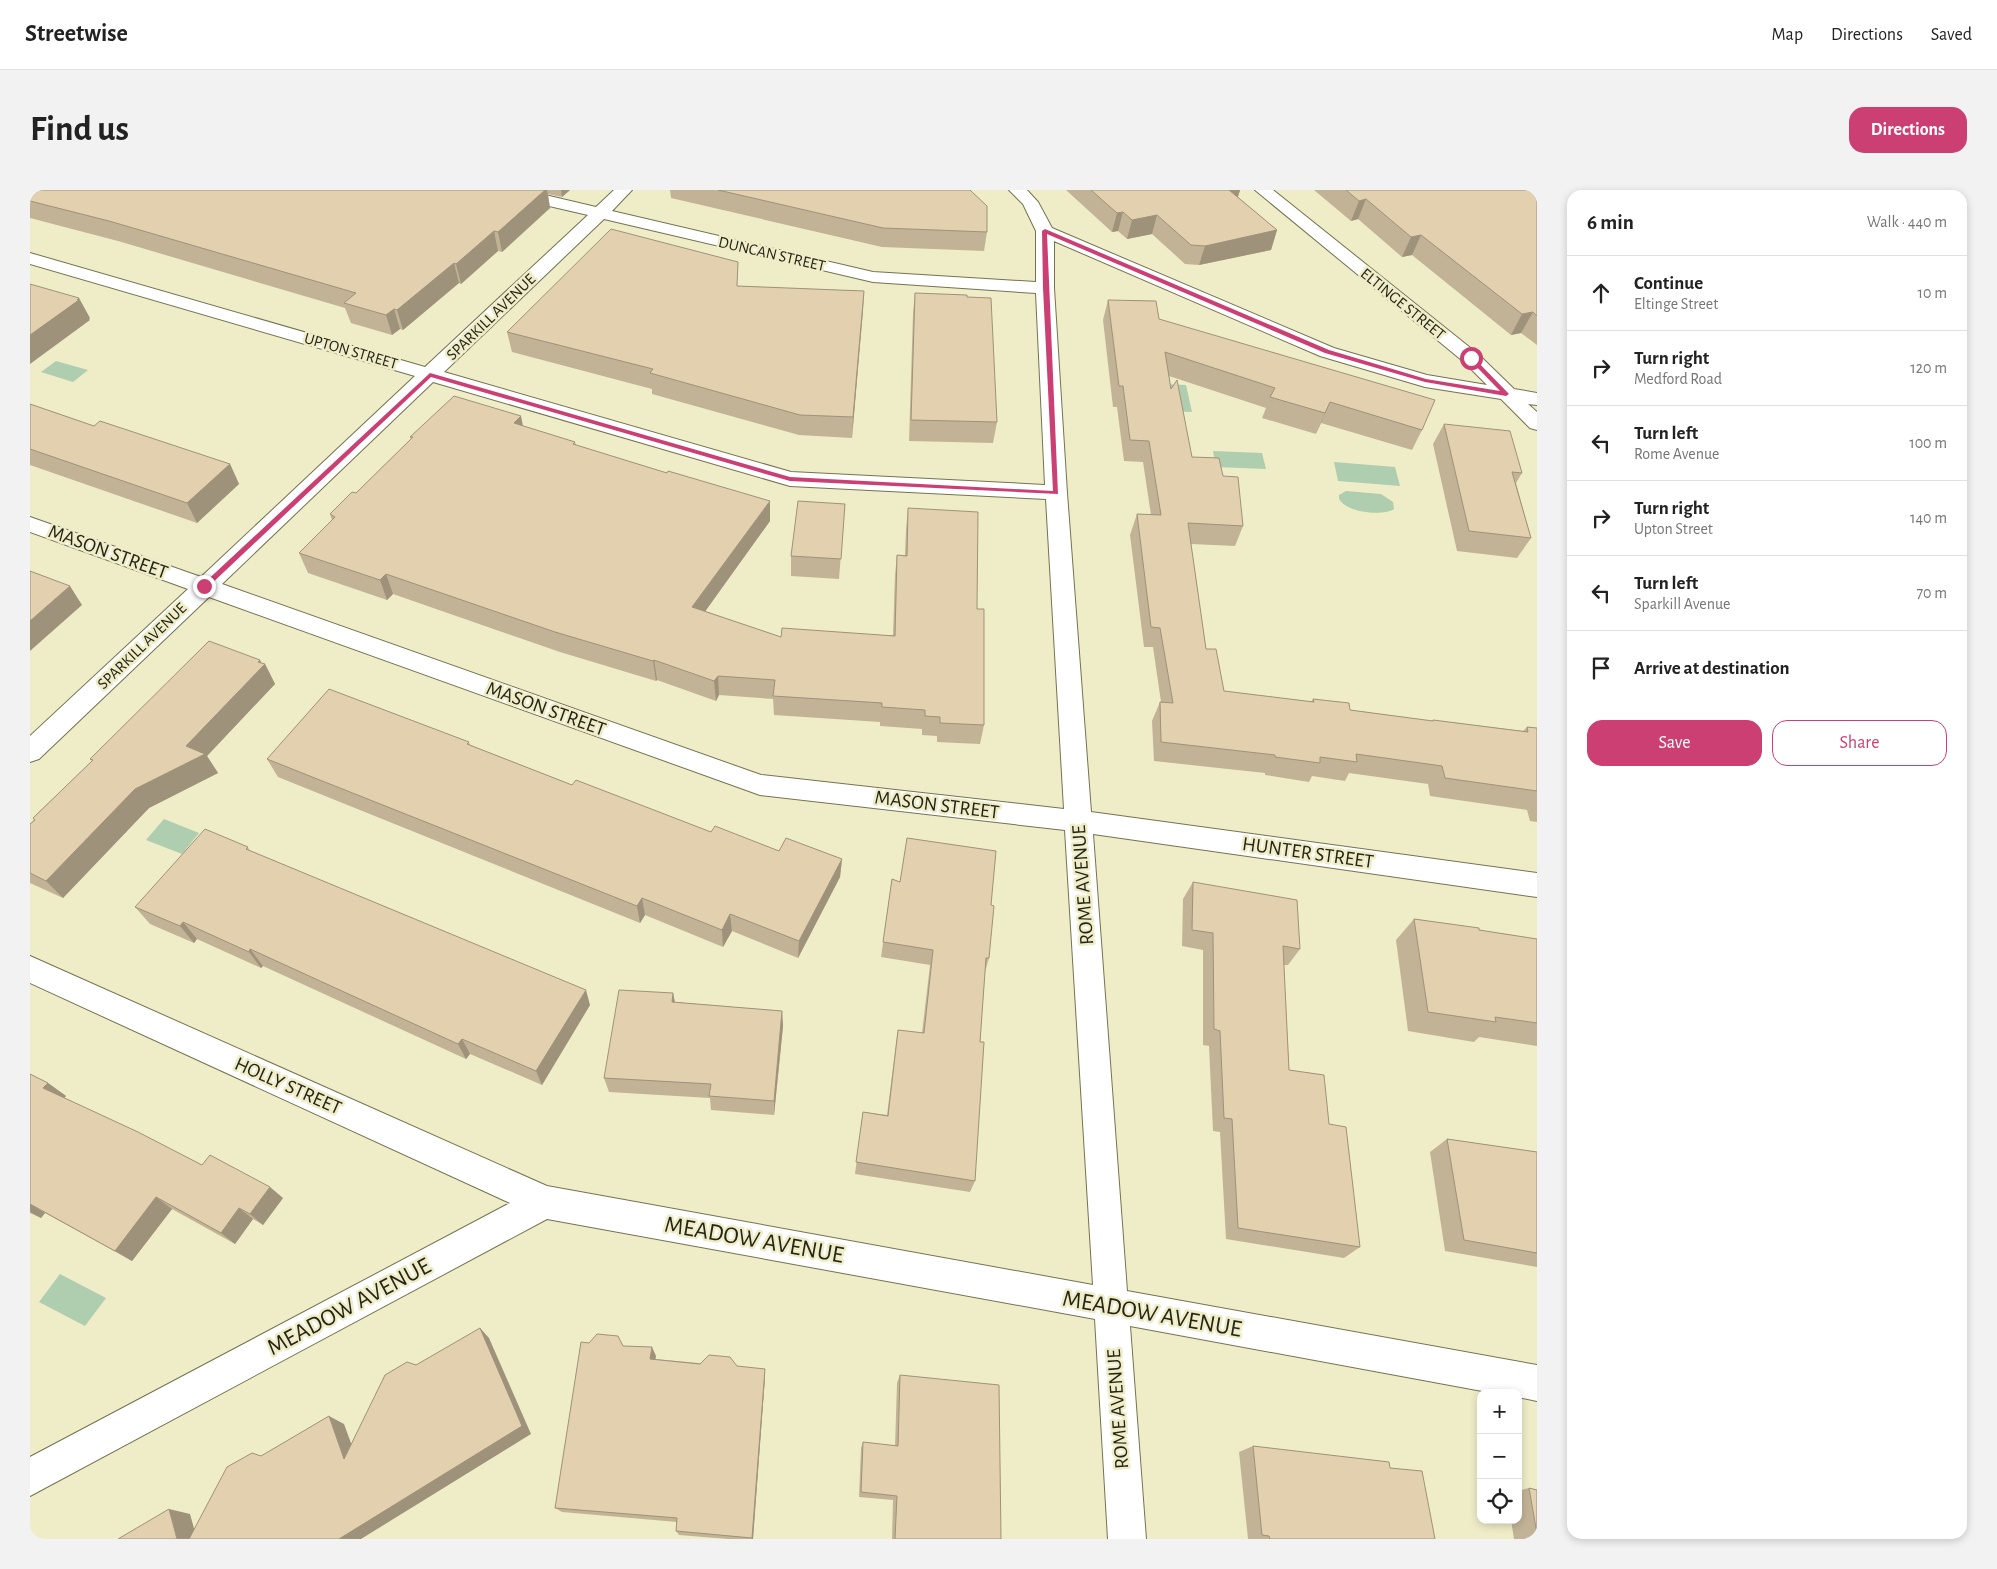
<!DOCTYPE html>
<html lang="en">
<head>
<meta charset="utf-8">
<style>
	:root { --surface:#fff; --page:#f2f2f2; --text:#222; --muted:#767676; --line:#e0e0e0; --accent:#cb3f73 }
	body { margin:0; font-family:"Alegreya Sans",sans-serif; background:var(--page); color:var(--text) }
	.controls { position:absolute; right:15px; bottom:15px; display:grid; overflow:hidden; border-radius:10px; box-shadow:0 2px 8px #0003 }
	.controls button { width:45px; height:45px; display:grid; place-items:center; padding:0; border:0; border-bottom:1px solid var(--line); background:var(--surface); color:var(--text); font:25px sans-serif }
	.stop { position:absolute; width:15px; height:15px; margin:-11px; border:4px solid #cb3f73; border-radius:50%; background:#fff }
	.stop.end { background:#cb3f73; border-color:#fff; box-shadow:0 1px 5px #0008 }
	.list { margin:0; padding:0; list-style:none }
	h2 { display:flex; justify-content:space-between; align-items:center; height:65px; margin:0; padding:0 20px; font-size:21px }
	h2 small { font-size:16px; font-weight:400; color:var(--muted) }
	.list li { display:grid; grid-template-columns:32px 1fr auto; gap:15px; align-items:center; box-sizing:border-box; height:75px; padding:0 20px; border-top:1px solid var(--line) }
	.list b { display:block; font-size:19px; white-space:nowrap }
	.list p { margin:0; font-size:16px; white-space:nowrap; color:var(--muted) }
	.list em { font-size:16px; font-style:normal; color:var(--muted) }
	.actions { display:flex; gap:10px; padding:15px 20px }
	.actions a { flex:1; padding:11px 0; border:1px solid var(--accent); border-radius:15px; text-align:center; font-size:18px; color:var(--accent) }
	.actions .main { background:var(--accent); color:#fff }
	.icon { flex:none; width:28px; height:28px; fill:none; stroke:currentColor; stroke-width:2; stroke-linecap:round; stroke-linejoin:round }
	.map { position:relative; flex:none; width:1507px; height:1349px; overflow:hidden; border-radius:15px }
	header { display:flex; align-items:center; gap:30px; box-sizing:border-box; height:70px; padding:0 25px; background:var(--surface); border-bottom:1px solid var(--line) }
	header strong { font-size:24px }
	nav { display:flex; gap:28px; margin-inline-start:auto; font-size:18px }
	.intro { display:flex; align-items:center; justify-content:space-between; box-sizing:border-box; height:120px; padding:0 30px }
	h1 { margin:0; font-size:35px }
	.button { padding:12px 22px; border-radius:15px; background:var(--accent); color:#fff; font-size:18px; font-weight:700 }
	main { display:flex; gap:30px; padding:0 30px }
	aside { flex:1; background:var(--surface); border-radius:15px; box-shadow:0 2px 8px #0003 }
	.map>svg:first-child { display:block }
</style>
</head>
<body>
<header>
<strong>Streetwise</strong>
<nav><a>Map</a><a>Directions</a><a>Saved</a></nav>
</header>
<div class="intro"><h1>Find us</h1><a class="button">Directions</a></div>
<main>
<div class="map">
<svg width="1507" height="1349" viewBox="0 0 1507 1349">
	<rect width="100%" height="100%" fill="#efedc8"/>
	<g fill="#afcdaf">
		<path d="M26,171L58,180L43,192L11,182Z"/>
		<path d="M1133,194L1156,195L1162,222L1137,221Z"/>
		<path d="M1183,261L1232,263L1236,279L1186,277Z"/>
		<path d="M1304,272L1365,277L1370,296L1308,291Z"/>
		<path d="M1316,301L1351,304L1363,312L1364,319C1352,327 1313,322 1309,308V305Z"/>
		<path d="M134,629L169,643L152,664L116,650Z"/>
		<path d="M30,1084L76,1108L55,1136L9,1112Z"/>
	</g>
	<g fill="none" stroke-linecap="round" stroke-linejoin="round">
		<defs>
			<path id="minor" d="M465,0H494L566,17L584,0H602L582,21L843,82L1006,92V41L993,14L979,0H997L1008,12L1022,38L1304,158L1397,185L1457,195L1434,172L1225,0H1243L1448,164L1484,199L1507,203V215L1498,214L1507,222V240L1500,238L1471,209L1395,197L1290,166L1024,51V98L1037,303L1061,622L1507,683V707L1063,644L1097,1101L1507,1175V1211L1488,1207V1203H1463L1100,1136L1116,1349H1078L1065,1129L517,1029L0,1306V1267L480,1013L0,793V766L517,996L1063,1095L1035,640L730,605L179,407L9,569L0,572V546L158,399L0,342V327L171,387L385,186L0,74V63L395,177L558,25L467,4ZM574,29L843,92L1006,103L1015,295L761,282L414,182ZM403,192L760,296L1016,309L1034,619L731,585L192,394Z"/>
		</defs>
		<use href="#minor" stroke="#757251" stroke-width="2"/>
		<use href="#minor" fill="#fff" fill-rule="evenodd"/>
	</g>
	<g fill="#c2b396">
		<path d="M0,0H540L532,7L518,4L520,18L472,62L468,61L431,94L429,93L373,140L370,139L362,145L321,133L315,118L88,51L0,28Z"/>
		<path d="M640,0H940L957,42L954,61L852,57L641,8Z"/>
		<path d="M1036,0H1210L1208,7L1247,40L1241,60L1169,75L1155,74L1122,44L1097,49L1088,41L1082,42Z"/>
		<path d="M1284,0H1507V155L1491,143L1481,145L1382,65L1372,67L1328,29L1321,31Z"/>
		<path d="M708,96L834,101L822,248L769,245L622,204V199L482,162L477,142Z"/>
		<path d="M885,103L967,232L963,253L879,251L883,123Z"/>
		<path d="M1078,110L1129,129L1392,240L1382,260L1291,233L1286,244L1232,228L1236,218L1139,186L1141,199L1162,267L1193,286L1213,336L1205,356L1161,354L1176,459L1194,501L1281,512L1283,509L1320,520L1402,531L1403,530L1493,541L1497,537L1507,538V632L1500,631L1497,620L1400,606L1398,594L1319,583L1315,591L1282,586L1279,592L1235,585V583L1124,571L1122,531L1130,512H1131L1123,457H1114L1100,345L1107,324L1121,325L1113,272L1094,271L1087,217H1083L1073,130Z"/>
		<path d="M0,214L64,236L200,274L209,294L167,333L0,275Z"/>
		<path d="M1414,234L1492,283L1486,293L1501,348L1487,368L1427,361L1403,254Z"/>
		<path d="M493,236L545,252L546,255L740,331L675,421L751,447L863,445L865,385L867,365H875L876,339L878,318L947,419L954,535L950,554L907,552V546L892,545V539L850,536V532L744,525L743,509L689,505L686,511L627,490L626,491L530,462L363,404L357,410L278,383L269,363L302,330L300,324L326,303L381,249L380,247Z"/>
		<path d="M815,314L809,389L761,386V366Z"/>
		<path d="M232,473L235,474L245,494L177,566L188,583L119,618L33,708L0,693V634L4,630L3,628L62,571L60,569Z"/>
		<path d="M439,552L440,555L542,595L681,642L749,661L812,669L810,687L768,768L702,741L693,757L615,725L610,733L248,587L237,569Z"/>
		<path d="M218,657L219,660L560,815L512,895L440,864L436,869L233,776L231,778L167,749L164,753L120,734L105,717Z"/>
		<path d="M862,689L870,692L961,715L959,768L955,782L950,852L945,991L940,1002L825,984L833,922L857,925L866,854L868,840L892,843L900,775L851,767Z"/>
		<path d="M1163,692L1270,759L1258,775H1254L1259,880L1299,934L1330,1057L1314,1068L1196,1049L1190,942L1183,941L1179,856L1173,855V760L1152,756L1153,709Z"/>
		<path d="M1384,729L1449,740L1507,749V856L1449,847L1444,852L1378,841L1366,750Z"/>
		<path d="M643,803L645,812L752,821L753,836L744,925L681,920L680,908L579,902L574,888Z"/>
		<path d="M0,884L18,893L36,906L34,908L172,975L253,1008L233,1035L223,1029L205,1054L142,1019L102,1071L15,1023L11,1028L0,1023Z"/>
		<path d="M1417,949L1507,962V1077L1415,1061L1400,962Z"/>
		<path d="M593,1156L626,1166L625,1169L735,1179V1187L723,1349H698L649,1345L646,1341L647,1332L532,1322L525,1318Z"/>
		<path d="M870,1185L971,1349H862L863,1310L829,1307L831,1258L833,1252L865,1256L867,1193Z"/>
		<path d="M1223,1256L1360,1278L1405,1349H1218L1209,1262Z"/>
		<path d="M1499,1298L1507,1300V1349H1484L1481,1330H1488V1301Z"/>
	</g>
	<g fill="#9e927a">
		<path d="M515,0H517L520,18L472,62L468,42Z"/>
		<path d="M531,0H540L532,7Z"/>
		<path d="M1198,0H1210L1205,16Z"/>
		<path d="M1336,9L1328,29L1321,31L1329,11Z"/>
		<path d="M1093,22L1088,41L1082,42L1087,23Z"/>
		<path d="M1127,25L1122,44L1097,49L1102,30Z"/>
		<path d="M1247,40L1241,60L1169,75L1175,56Z"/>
		<path d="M464,41L468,61L431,94L426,74Z"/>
		<path d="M1391,45L1382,65L1372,67L1381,47Z"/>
		<path d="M424,73L429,93L373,140L367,120Z"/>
		<path d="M834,101L833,121L822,248L823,227Z"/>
		<path d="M49,108L60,128L59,129L60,130L0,174V145Z"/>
		<path d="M364,119L370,139L362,145L356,125Z"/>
		<path d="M1503,122L1491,143L1481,145L1492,124Z"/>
		<path d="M1300,212L1291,233L1286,244L1295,223Z"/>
		<path d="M491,226L495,246L484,233Z"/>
		<path d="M200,274L209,294L167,333L157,313Z"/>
		<path d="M740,311V331L664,437L662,417Z"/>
		<path d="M356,384L363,404L357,410L350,390Z"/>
		<path d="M40,396L52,415L0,461V431Z"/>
		<path d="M230,470L233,476L235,474L245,494L177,566L188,583L119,618L33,708L16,691L105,599L156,556Z"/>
		<path d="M624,470L627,490L626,491L623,471Z"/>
		<path d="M688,486L689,505L686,511L684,491Z"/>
		<path d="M812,669L810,687L768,768L769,751Z"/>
		<path d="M612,708L615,725L610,733L607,716Z"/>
		<path d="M700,724L702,741L693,757L692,740Z"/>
		<path d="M153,732L167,749L164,753L150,736Z"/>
		<path d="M220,759L233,776L231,778L219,762Z"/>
		<path d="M556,800L560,815L512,895L506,881Z"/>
		<path d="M643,803L646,819L642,812Z"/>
		<path d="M752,821L753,836L744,925V911Z"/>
		<path d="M432,849L440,864L436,869L428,854Z"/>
		<path d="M18,893L36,906L31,912L13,898Z"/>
		<path d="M240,997L253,1008L233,1035L220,1024Z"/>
		<path d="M126,1007L142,1019L102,1071L85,1061Z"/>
		<path d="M0,1014L15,1023L11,1028L0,1022Z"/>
		<path d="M209,1018L223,1029L205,1054L191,1043Z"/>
		<path d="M450,1138L459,1148L501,1244L331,1349H309Z"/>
		<path d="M622,1157L626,1166L624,1177L620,1169Z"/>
		<path d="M735,1179V1187L723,1349H722Z"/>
		<path d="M299,1226L314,1234L329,1275L314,1269Z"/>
		<path d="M139,1319L160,1324L167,1349H147Z"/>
	</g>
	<g fill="#e2d0af" stroke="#9e927a">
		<path d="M0,0H515L468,42L464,41L426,74L424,73L367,120L364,119L356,125L314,113L326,103L79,31L0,11Z"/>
		<path d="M688,0H940L957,16V42L853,38Z"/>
		<path d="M1061,0H1199L1247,40L1175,56L1161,55L1127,25L1102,30L1093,22L1087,23Z"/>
		<path d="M1316,0H1507V126L1503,122L1492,124L1391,45L1381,47L1336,9L1329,11Z"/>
		<path d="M581,39L708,72L707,96L834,101L823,227L770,225L620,183L623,179L477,142Z"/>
		<path d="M0,94L49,108L47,110H49L0,145Z"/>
		<path d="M885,103L937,105V107L961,108L967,232L881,230Z"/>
		<path d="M1078,110L1126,111L1129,129L1405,210L1392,240L1300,212L1295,223L1240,207L1245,198L1135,162L1141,199L1147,190L1162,267L1189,268L1193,286L1208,287L1213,336L1158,333L1176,459H1186L1194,501L1284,512L1283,509L1319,513L1320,520L1403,531V530L1498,542L1497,537L1507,538V601L1415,588L1412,576L1326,564L1327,572L1290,567V573L1245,567V565L1131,552L1130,512L1143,513L1130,438L1121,437L1107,324L1131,325L1119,251L1100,250L1093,196H1089Z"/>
		<path d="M424,206L491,226L484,233L545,252L543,254L637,283L638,281L740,311L662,417L751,447L752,438L865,446L867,365L877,366L878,318L948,322L947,419H954V535L910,533V527L895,526V520L852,517V513L743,506L745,490L688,486L684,491L624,470L623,471L525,442L356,384L350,390L269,363L305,327L300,324L322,302L326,303L383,247H380Z"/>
		<path d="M0,214L64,236L70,231L200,274L157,313L0,259Z"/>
		<path d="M1414,234L1480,241L1492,283L1482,282L1501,348L1439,341Z"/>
		<path d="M768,311L815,314L811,369L761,366Z"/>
		<path d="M0,381L40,396L0,431Z"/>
		<path d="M179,451L230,470L228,472L235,474L156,556L175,564L105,599L16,691L0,683V634L5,630L3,628L63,570L60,569Z"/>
		<path d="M299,499L439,552L437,554L542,595L546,590L681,642L685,636L749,661L756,648L812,669L769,751L700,724L692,740L612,708L607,716L237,569Z"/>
		<path d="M175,639L218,657L216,659L556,800L506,881L432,849L428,854L220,759L219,762L153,732L150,736L105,717Z"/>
		<path d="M877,648L966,661L961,715L964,716L959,768H956L950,852H954L945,991L826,972L833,922L858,926L868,840L894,843L903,760L853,752L862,689L870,692Z"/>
		<path d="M1163,692L1267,710L1270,759L1253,756L1259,880L1294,885L1299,934L1316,937L1330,1057L1208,1038L1202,929L1194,928L1190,841L1184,839L1183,743L1162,740Z"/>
		<path d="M1384,729L1449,738V740L1507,749V833L1465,827L1466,832L1398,822Z"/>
		<path d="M589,800L643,803L642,812L752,821L744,911L679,906L681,894L574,888Z"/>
		<path d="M0,884L18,893L13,898L108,942L172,975L180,965L240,997L220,1024L209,1018L191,1043L126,1007L85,1061L0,1014Z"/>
		<path d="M1417,949L1507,962V1063L1434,1050Z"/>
		<path d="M450,1138L492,1236L309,1349H159L197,1277L222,1263L231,1266L299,1226L314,1269L355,1185L377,1172L386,1175Z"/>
		<path d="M567,1144L588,1146L593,1156L622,1157L620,1169L670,1174L679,1165L700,1167L707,1176L735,1179L722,1348L646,1341L647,1328L525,1318L551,1152L559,1153Z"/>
		<path d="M870,1185L969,1195L971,1349H865L867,1306L831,1302L833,1252L868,1256Z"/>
		<path d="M1223,1256L1359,1272L1360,1278L1392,1281L1405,1349H1240L1239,1346L1232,1345Z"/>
		<path d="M1499,1298L1507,1300V1344Z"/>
		<path d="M139,1319L147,1349H88Z"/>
	</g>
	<path fill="#cb3f73" d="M1015,39L1299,160L1396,189L1470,201L1438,168L1443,167L1479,204L1476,206L1395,192L1295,163L1017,44L1028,304L760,291L401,187L177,398L171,396L400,183L760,287L1023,301L1013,98L1012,41Z"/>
	<g text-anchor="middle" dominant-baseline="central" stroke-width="5" stroke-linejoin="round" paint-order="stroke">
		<g font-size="16" fill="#252416" stroke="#efedc8">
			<text transform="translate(742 64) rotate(13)">DUNCAN STREET</text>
			<text transform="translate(1373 114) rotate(39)">ELTINGE STREET</text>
			<text transform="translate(461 127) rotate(-44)">SPARKILL AVENUE</text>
			<text transform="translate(321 161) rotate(16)">UPTON STREET</text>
			<text transform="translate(112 456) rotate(-44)">SPARKILL AVENUE</text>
		</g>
		<g font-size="20" fill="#252416" stroke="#efedc8">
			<text transform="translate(78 362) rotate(20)">MASON STREET</text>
			<text transform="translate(516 519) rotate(20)">MASON STREET</text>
			<text transform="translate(907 615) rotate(7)">MASON STREET</text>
			<text transform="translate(1278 663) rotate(8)">HUNTER STREET</text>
			<text transform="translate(1053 695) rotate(-94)">ROME AVENUE</text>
			<text transform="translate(258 896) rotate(24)">HOLLY STREET</text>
			<text transform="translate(1088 1219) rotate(-94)">ROME AVENUE</text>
		</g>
		<g font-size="24" fill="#252416" stroke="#efedc8">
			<text transform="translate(724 1050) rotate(10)">MEADOW AVENUE</text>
			<text transform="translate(319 1117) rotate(-28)">MEADOW AVENUE</text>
			<text transform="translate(1122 1124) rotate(10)">MEADOW AVENUE</text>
		</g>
	</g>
</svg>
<div class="controls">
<button>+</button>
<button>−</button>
<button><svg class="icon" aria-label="locate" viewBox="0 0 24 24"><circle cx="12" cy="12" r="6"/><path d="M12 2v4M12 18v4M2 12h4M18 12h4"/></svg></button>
</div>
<div class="stop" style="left:1441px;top:168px"></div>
<div class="stop end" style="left:174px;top:396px"></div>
</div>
<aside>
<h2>6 min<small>Walk · 440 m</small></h2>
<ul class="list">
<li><svg class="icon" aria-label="ahead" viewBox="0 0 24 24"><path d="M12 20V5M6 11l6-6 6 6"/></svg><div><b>Continue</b><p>Eltinge Street</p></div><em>10 m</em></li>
<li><svg class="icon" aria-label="right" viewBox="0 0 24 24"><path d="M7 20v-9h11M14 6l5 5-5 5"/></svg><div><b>Turn right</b><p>Medford Road</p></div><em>120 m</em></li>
<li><svg class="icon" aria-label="left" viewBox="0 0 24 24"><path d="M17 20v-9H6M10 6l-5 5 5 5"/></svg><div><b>Turn left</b><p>Rome Avenue</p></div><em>100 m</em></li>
<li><svg class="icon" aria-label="right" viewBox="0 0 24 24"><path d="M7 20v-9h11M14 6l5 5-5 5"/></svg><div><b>Turn right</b><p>Upton Street</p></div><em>140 m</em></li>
<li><svg class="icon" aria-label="left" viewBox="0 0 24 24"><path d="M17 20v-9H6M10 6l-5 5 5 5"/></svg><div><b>Turn left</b><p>Sparkill Avenue</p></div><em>70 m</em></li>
<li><svg class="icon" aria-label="arrive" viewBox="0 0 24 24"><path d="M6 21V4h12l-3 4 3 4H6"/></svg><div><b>Arrive at destination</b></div></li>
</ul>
<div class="actions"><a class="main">Save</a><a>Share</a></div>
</aside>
</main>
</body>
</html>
